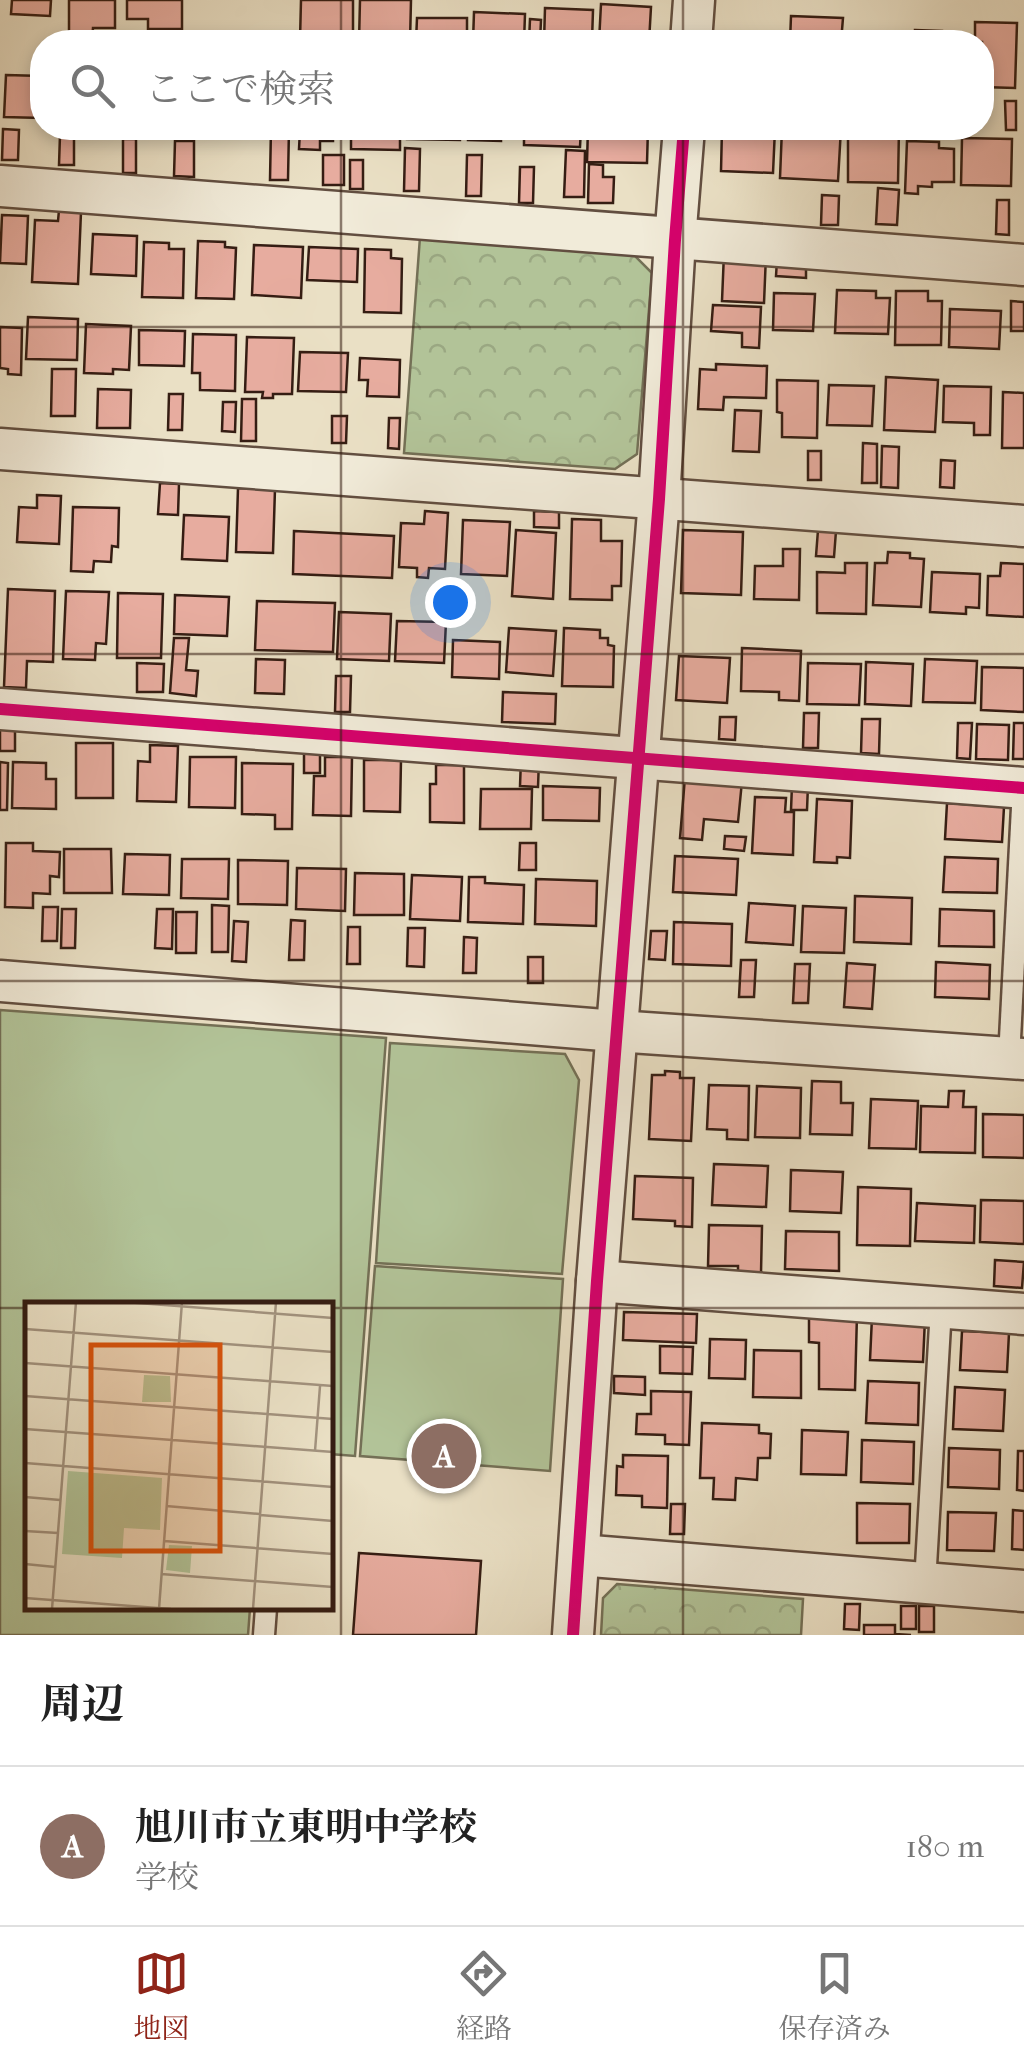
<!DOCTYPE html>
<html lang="ja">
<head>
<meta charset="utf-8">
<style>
	:root { --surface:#fff; --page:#f6f6f6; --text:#222; --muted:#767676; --line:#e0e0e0; --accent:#8f2418 }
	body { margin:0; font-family:"IM FELL French Canon","Noto Serif JP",serif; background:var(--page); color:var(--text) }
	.you { position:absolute; left:450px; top:602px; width:35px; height:35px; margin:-25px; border:8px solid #fff; border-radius:50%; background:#1a73e8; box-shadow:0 0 0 15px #1a73e833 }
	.badge { display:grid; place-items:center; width:65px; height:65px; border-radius:50%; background:var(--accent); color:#fff; font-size:32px; font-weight:700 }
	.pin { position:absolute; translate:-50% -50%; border:5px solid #fff; box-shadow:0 2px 10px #0006 }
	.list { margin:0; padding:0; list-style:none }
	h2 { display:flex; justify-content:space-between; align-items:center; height:130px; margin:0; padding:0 40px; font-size:42px }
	h2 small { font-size:32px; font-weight:400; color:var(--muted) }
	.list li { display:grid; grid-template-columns:65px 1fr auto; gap:30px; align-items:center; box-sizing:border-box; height:160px; padding:0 40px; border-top:2px solid var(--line) }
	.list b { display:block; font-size:38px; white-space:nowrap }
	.list p { margin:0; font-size:32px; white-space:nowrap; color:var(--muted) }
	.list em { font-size:32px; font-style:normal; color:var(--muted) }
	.icon { flex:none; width:55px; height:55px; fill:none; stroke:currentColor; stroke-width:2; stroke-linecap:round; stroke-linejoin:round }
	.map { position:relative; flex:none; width:1024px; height:1635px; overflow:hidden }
	.search { position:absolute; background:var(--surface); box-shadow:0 5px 15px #0003; left:30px; right:30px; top:30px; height:110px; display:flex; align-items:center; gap:25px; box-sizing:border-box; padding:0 35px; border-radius:40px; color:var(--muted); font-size:38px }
	.sheet { height:290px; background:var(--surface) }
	nav { display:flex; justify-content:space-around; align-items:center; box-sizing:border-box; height:140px; border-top:2px solid var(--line); background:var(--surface); font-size:28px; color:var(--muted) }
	nav a { display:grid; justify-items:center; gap:5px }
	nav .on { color:var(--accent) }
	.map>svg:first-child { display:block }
</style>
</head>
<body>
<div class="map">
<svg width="1024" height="1635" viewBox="0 0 1024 1635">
	<defs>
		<pattern id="park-crowns" width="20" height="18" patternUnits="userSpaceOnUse" patternTransform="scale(2.5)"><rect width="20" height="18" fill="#b2c398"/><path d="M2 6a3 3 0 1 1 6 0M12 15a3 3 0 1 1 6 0" fill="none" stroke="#9aa782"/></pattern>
	</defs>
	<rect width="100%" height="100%" fill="#eae0c5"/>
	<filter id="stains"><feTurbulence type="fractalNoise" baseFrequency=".002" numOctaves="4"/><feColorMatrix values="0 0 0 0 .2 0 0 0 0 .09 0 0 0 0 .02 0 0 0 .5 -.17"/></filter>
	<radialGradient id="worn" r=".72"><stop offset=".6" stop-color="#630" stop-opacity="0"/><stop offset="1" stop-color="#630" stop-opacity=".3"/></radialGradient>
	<g fill="url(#park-crowns)" stroke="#747056" stroke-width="2.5">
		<path d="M420,237L630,251L652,273L637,454L615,469L404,453Z"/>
		<path d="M617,1584L803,1599L801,1635H601L603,1598Z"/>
	</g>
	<g fill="#b2c398" stroke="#747056" stroke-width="2.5">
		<path d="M0,1010L386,1038L355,1456L330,1454V1305H28V1608H250L248,1635H0Z"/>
		<path d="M390,1043L565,1054L579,1080L562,1274L376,1263Z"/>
		<path d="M375,1266L563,1279L550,1471L360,1456Z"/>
	</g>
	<g fill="#e7ac9f" stroke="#351d13" stroke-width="2.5">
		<path d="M12,0H51L50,16L11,14Z"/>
		<path d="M69,0H115V28H93L92,42H69Z"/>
		<path d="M127,0H182V29H148V19H127Z"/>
		<path d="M301,0H353V40H300Z"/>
		<path d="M360,0H411L410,42H359Z"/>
		<path d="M601,4L651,7L649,42H599Z"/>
		<path d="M545,8L593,10L592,41L567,40V42H544Z"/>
		<path d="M474,12L525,14L524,42H473Z"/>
		<path d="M791,16L843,18L841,42H790Z"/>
		<path d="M417,18H467V42H416Z"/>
		<path d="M530,19L541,20L540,42H529Z"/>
		<path d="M975,22L1017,23L1015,88L982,87V42H975Z"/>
		<path d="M915,30L942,31V42H915Z"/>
		<path d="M6,75L42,76V118L4,117Z"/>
		<path d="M1005,101H1016V130H1006Z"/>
		<path d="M271,128H289L288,180H270Z"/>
		<path d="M294,128H343V132H333V141H320V150L299,149L300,130H294Z"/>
		<path d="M351,128H400V150L351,149Z"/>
		<path d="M407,128H461L460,140L407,139Z"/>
		<path d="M468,128H516V134H501V141L468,140Z"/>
		<path d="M524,128H581L580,147L524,145Z"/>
		<path d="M588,128H648L647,163L587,162Z"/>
		<path d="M722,128L775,129L773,173L721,171Z"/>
		<path d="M782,128H841L838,181L780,178Z"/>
		<path d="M848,128H899L898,183L848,182Z"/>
		<path d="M3,129L19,130L18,160H2Z"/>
		<path d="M60,135H74V165H59Z"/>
		<path d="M962,138L1012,139L1011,186L961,185Z"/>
		<rect x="123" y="139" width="13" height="34"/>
		<path d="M175,141H194V177L174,176Z"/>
		<path d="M907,141L939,142V148L954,149V182H932V187L918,186V194L905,193Z"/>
		<path d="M405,148L420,149L419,191H404Z"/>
		<path d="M566,150L585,151L584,197H564Z"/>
		<rect x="323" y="155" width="21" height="30"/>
		<path d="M467,155H482L481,196H466Z"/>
		<rect x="350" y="160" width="13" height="29"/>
		<path d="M589,164L603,165V177H614L613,203H588Z"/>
		<path d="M520,167H534L533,203H519Z"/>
		<path d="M878,188L899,190L897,225L876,224Z"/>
		<path d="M822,195L839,196L838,225H821Z"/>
		<path d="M997,200H1009V235L996,234Z"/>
		<path d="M59,210L81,212L78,284L32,282L35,220L58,221Z"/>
		<path d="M2,215L28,216L26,264L0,263Z"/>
		<path d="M93,234L137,236L136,276L91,274Z"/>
		<path d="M198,241L225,242V247L236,248L234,299L196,298Z"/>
		<path d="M144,242L169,243V249H184L183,298L142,297Z"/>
		<path d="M254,245L303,247L301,298L252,295Z"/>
		<path d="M309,247L358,249L357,282L307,280Z"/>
		<path d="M365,249L391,250V258L402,259L401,313L364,312Z"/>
		<path d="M724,253L766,255L764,303L722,301Z"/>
		<path d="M777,260L806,262V278L776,276Z"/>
		<path d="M837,290L876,291V298H890L888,334L835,333Z"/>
		<path d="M896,291H928V301H942L941,345H895Z"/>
		<path d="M774,293L815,294L813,331L773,330Z"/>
		<path d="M1011,301L1024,302V331H1011Z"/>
		<path d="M713,305L761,307L759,348L742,347V333L711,331Z"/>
		<path d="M950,309L1001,311L999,349L949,347Z"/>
		<path d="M28,317L78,319L77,360L26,359Z"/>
		<path d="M86,324L131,326L129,370L113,369V374L84,373Z"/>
		<path d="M0,327L22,328L21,375L8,374V369L0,368Z"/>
		<path d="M139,330L185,331L184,366L139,365Z"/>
		<path d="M193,334L236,335L235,391L200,390V373H192Z"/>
		<path d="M247,337L294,338L292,394H273V398H262L263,392H245Z"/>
		<path d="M300,352L348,353L346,392L298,391Z"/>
		<path d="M360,358L400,360L399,397L367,396L368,380H359Z"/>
		<path d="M716,364L767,366L766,398L724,397L723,410L698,409L700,369L716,370Z"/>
		<path d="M52,369H76L75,416H51Z"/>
		<path d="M886,377L938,380L935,432L884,430Z"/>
		<path d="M777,380L818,381L817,438L782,437V413L777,412Z"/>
		<path d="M829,385L874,386L872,426L827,425Z"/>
		<path d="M944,386L991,387L990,435H974V423L943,422Z"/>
		<path d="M98,389L131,390L130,428H97Z"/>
		<path d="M1003,392L1024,393V448H1002Z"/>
		<path d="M169,394H183L182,430H168Z"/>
		<path d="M242,399H256V441H241Z"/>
		<path d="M223,402H236L235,432L222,431Z"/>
		<path d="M735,410L761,411L759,452L733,451Z"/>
		<path d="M332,416H347L346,443H332Z"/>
		<path d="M389,418H400L399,449L388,448Z"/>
		<path d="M863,443L877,444V483H862Z"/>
		<path d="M882,446L899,447L898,488L881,487Z"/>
		<rect x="808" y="451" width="13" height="29"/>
		<path d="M941,460L955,461L954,488L940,487Z"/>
		<path d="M160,483L179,484L178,515L158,514Z"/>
		<path d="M238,488L275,489L273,553L236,552Z"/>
		<path d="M37,495L61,496L59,544L17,542L19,507L37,508Z"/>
		<path d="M73,507L119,508L118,547L112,546L111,562L94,561L93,572L71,571Z"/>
		<path d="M425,511L448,513L445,569L429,568L428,578L417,577V568L399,567L401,523L424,524Z"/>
		<path d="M534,511L559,512V528L534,527Z"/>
		<path d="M184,515L229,517L227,561L182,559Z"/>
		<path d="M572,519L601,520V541H622L621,586H612V600L570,599Z"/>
		<path d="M463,520L510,522L507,576L461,574Z"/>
		<path d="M516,530L556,533L553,599L512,596Z"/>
		<path d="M683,530L743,532L741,595L681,593Z"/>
		<path d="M818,530L836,531L834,557L816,556Z"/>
		<path d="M294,531L394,536L392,578L293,574Z"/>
		<path d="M783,549H800L799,600L754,599L755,566H783Z"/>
		<path d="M888,552L910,553V558L924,559L921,607L873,605L875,563H887Z"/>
		<path d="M845,563H867L866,614L817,613V572L845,573Z"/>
		<path d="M1001,563L1024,564V617L987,615L988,576H1000Z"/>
		<path d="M932,572L980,574L979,608L966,607V614L930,612Z"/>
		<path d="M8,589L55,591L53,662L27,661L26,688L4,687Z"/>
		<path d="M66,591L109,592L106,644L96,643L95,660L63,659Z"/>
		<path d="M118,593L163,594L161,658H117Z"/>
		<path d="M175,595L229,597L227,636L174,634Z"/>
		<path d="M257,601L335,603L333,652L255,650Z"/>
		<path d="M339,612L391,614L389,661L337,659Z"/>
		<path d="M397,621L446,622L444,663L395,661Z"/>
		<path d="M509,628L556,631L553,676L506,672Z"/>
		<path d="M564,628L600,630V638H608V645L614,646L613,687L562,686Z"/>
		<path d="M174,638H189L186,670L198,671L196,696L170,693Z"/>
		<path d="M453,640L500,642L499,679L452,677Z"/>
		<path d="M742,648L801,651L799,701L779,700V692L741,691Z"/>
		<path d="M679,656L730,658L727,703L676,700Z"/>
		<path d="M256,659L285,660L284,694L255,693Z"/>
		<path d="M925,659L977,661L975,703L923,702Z"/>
		<path d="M866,662L913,664L911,706L865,704Z"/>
		<path d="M137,663L164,664L163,692H137Z"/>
		<path d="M808,663L861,664L859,705L807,704Z"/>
		<path d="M982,667L1024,668V712L981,710Z"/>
		<path d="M336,676H351L350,712H335Z"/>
		<path d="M503,692L556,694L555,724L502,722Z"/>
		<path d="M804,713H819L818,748H803Z"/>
		<path d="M720,717H736L735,740L719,739Z"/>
		<path d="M862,719H880L879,754L861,753Z"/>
		<path d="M958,723H972L970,759L957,758Z"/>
		<path d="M1014,723H1024V759H1013Z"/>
		<rect x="0" y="724" width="15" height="27"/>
		<path d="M977,724L1009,725L1008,760L976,759Z"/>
		<rect x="76" y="743" width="37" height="55"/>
		<path d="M150,745L178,746L176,802L137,801L138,761L150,762Z"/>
		<rect x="304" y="747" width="16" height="26"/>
		<path d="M190,757H236L235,808L189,807Z"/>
		<path d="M325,757H352L351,816L313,815L314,776H325Z"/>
		<path d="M521,759L539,760L538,787L520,786Z"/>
		<path d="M364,760H401L400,812L364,811Z"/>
		<path d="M0,762L8,763L7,810H0Z"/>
		<path d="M13,762L46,763V779H56V809L12,808Z"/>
		<path d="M242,763L293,764L292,829H275V815L242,814Z"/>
		<path d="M436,765H464V823L430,822V784H436Z"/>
		<path d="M685,777L742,781L738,822L704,819L702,840L680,838Z"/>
		<path d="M792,785H808L807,810H791Z"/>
		<path d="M543,786L600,788L599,821L543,820Z"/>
		<path d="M481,789H532L531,829H480Z"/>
		<path d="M755,797L786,798L785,812H794L793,855L752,853Z"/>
		<path d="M817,799L852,801L850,858L837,857V863L814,862Z"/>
		<path d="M947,803L1004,807L1002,842L945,839Z"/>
		<path d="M725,836L746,837L744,851L724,849Z"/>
		<path d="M6,843H33V851L60,852L59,877L50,876V894L33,893V908L5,907Z"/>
		<path d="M520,843H536V870H519Z"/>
		<path d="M64,849H111L112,893H64Z"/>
		<path d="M125,854L170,855L169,895L123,894Z"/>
		<path d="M675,856L738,859L736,895L673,892Z"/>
		<path d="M945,857L998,859L997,893L943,892Z"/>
		<path d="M182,859H229L228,899L181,898Z"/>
		<path d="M238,860L288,861L287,905L238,904Z"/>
		<path d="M297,868L346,869L345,911L296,909Z"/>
		<path d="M355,873L404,874V915H354Z"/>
		<path d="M412,875L462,877L460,921L410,919Z"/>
		<path d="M469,877H485V883L524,885L523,924L468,922Z"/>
		<path d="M536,879L597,881L596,926L535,924Z"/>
		<path d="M855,896L912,898L911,944L854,942Z"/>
		<path d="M749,903L795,906L793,945L746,942Z"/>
		<path d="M212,905L229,906L228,952H212Z"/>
		<path d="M803,906L846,908L844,953L801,952Z"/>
		<path d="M43,907H58L57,941H42Z"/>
		<path d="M62,909H76L75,948H61Z"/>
		<path d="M157,909H173L172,949L155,948Z"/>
		<path d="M940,909L994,911V947L939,946Z"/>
		<path d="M176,912H197L196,953H176Z"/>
		<path d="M291,920L305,921L304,960H289Z"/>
		<path d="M234,921L248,922L246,962L232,961Z"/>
		<path d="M674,922L732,924L731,966L673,964Z"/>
		<path d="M348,927H360V964H347Z"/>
		<path d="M408,928H425L424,967L407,966Z"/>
		<path d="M651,931H667L665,960L649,959Z"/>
		<path d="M464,937L477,938L476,973H463Z"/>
		<rect x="528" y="957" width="15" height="26"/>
		<path d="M741,960H756L754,997H739Z"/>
		<path d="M936,962L990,965L989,999L935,997Z"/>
		<path d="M847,963L875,965L872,1009L844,1007Z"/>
		<path d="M795,964H810L808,1003H793Z"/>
		<path d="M665,1071L680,1072V1078H694L691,1141L649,1139L652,1075H665Z"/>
		<path d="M812,1081L841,1082V1103H853L852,1135L810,1134Z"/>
		<path d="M709,1085L749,1086L748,1140L727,1139V1130L707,1129Z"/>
		<path d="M757,1086L801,1088L800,1138L755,1137Z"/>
		<path d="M949,1091H964L963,1107H976L975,1153L920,1152L921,1106L948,1107Z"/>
		<path d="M871,1099L918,1101L916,1149L869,1148Z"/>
		<path d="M983,1114L1024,1115V1158L983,1157Z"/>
		<path d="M714,1164L768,1166L766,1207L712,1205Z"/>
		<path d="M791,1170L843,1172L841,1213L790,1211Z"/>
		<path d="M635,1176L693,1178L692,1227L675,1226V1221L633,1219Z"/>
		<path d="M858,1187L911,1189L910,1246L857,1245Z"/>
		<path d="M981,1200L1024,1201V1244L980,1242Z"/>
		<path d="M917,1203L975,1206L974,1243L915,1241Z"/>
		<path d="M709,1225L762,1226L761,1273H738V1266H708Z"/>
		<path d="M786,1231L839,1232V1271L785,1269Z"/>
		<path d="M995,1260L1024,1262L1022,1288L994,1286Z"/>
		<path d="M624,1312L697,1314L696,1343L623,1340Z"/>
		<path d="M809,1313L857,1314L855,1390L819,1389V1343L809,1342Z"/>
		<path d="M872,1317L925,1319L923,1362L870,1360Z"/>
		<path d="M962,1331L1009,1333L1007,1372L960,1370Z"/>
		<path d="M710,1339L746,1340L745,1379L709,1378Z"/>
		<path d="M660,1346L693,1347L692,1374L660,1373Z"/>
		<path d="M754,1350L801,1351V1398L753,1397Z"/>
		<path d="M614,1376L645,1377V1395L614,1393Z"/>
		<path d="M868,1381L919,1383L918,1425L866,1423Z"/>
		<path d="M955,1387L1005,1390L1003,1431L953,1429Z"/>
		<path d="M651,1391L691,1392L689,1445L665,1444V1435L636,1434L637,1414H651Z"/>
		<path d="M702,1423L759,1425V1433L771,1434L770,1458H758L757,1480L736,1478L735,1500L713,1499L714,1478H700Z"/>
		<path d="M802,1430L848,1432L846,1475L801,1474Z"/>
		<path d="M862,1440L914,1442L913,1484L861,1482Z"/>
		<path d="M949,1448L1000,1450L999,1489L948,1487Z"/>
		<path d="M1018,1451H1024V1491L1017,1490Z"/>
		<path d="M623,1455L668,1456L667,1508L642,1507V1496L616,1495L617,1466L623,1467Z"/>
		<path d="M857,1503L910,1504L909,1543H857Z"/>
		<path d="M671,1504H685L684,1534H670Z"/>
		<path d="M1013,1510L1024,1511V1550L1012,1549Z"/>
		<path d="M948,1512L996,1513L994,1551L947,1550Z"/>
		<path d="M359,1553L481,1561L476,1635H353Z"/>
		<path d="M845,1604H860L859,1630L844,1629Z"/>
		<rect x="901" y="1606" width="15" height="23"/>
		<rect x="919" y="1606" width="15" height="26"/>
		<path d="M864,1625H895V1634L911,1635H864Z"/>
	</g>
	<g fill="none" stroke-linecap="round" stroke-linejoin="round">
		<defs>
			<g id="service">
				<path d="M1009,1058L1023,788"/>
				<path d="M925,1583L941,1308"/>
				<path d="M264,1635L266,1608"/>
			</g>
			<g id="minor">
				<path d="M691,42L694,0"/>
				<path d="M0,186L1024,265"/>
				<path d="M0,449L1024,526"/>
				<path d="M0,709L1024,788"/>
				<path d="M0,981L616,1031L1024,1059"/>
				<path d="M597,1281L1024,1314"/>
				<path d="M579,1555L1024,1591"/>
				<path d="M573,1635L597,1281L659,499L675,240L684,128"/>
			</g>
		</defs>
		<use href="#service" stroke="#624e40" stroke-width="25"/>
		<use href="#minor" stroke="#624e40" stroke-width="45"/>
		<use href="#service" stroke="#f1ebd9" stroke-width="20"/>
		<use href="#minor" stroke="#f1ebd9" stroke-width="40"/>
		<defs>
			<g id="cycleway">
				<path d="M0,709L1024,788"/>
				<path d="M573,1635L597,1281L659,499L675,240L684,128"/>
			</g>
		</defs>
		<use href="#cycleway" stroke="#f1ebd9" stroke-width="19"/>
		<use href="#cycleway" stroke="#d6006c" stroke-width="12"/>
	</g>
	<path fill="none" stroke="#351d13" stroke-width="2.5" stroke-opacity="0.55" d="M341,0V42M683,0V42M341,128V1635M683,128V1635M0,327H1024M0,654H1024M0,981H1024M0,1308H28M330,1308H1024"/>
	<g transform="translate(25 1302)">
		<rect width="308" height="308" fill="#eae0c5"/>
		<path d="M119,73L145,74L146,100H117ZM144,243L167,244L165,271L141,268Z" fill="#b2c398"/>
		<path d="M43,169L137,176L135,228L99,226L97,256L37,252Z" fill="#b2c398"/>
		<path fill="none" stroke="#a2927e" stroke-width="2.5" d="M100,0L308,16M0,27L308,50M0,61L308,84M0,94L308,117M0,127L308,150M290,149L295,84M0,161L308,185M0,195L35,198M141,204L235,212M235,213L308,219M0,229L33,231M139,239L308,252M0,262L30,265M136,272L308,285M0,296L146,307M27,307L51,0M134,307L157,0M228,307L251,0"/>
		<path fill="#d6530d" fill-opacity="0.15" stroke="#d6530d" stroke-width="5" d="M66,43H195V249H66Z"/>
		<rect width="308" height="308" fill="none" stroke="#351d13" stroke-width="5"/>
	</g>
	<rect width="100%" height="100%" filter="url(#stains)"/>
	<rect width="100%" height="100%" fill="url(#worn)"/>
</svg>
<div class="you"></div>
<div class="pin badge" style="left:444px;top:1456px;background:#8d6e63">A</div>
<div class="search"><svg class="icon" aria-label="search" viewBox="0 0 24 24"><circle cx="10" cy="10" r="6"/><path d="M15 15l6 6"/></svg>ここで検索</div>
</div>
<section class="sheet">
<h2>周辺<small></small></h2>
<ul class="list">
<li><span class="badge" style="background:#8d6e63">A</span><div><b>旭川市立東明中学校</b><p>学校</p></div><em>180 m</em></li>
</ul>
</section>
<nav>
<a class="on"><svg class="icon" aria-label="map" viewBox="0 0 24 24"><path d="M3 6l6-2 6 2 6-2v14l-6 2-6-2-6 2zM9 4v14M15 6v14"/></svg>地図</a>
<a><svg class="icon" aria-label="directions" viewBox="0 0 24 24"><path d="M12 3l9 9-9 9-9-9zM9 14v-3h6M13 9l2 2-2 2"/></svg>経路</a>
<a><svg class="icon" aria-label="saved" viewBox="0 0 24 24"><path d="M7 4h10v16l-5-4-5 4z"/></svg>保存済み</a>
</nav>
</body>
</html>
